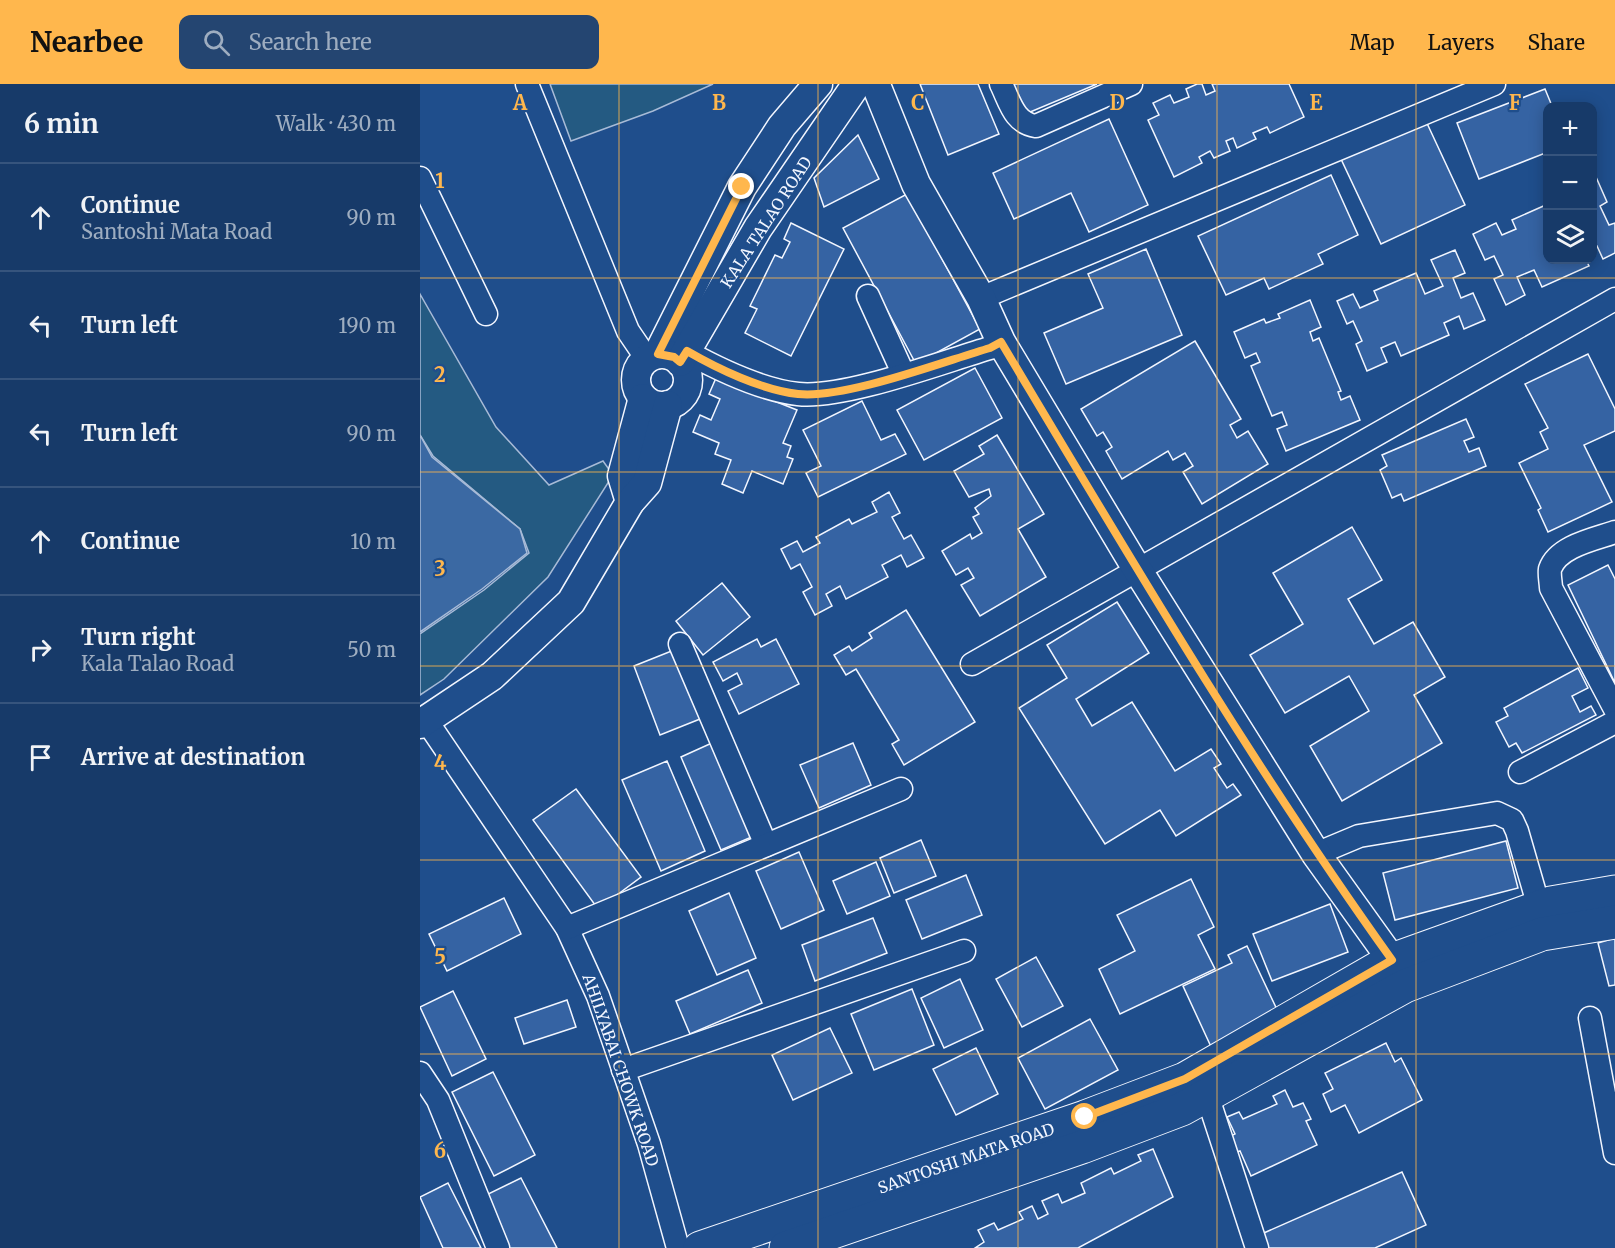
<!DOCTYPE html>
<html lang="en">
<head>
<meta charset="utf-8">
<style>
	:root { --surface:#173a69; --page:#244571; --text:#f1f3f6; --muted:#9eadc0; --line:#36547d; --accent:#ffb74d }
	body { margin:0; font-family:Merriweather,serif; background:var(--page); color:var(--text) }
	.controls { position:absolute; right:18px; top:18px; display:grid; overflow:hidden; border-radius:12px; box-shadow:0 3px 15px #0003 }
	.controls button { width:54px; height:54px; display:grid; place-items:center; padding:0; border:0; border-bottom:2px solid var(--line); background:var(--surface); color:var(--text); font:30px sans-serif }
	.stop { position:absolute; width:18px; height:18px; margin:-14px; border:4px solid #ffb74d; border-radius:50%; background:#fff }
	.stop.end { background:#ffb74d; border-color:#fff; box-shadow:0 2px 6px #0008 }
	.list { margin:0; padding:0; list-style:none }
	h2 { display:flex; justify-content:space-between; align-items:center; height:78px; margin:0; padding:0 24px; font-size:26px }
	h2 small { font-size:20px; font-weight:400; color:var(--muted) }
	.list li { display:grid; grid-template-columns:39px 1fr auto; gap:18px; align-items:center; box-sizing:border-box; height:108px; padding:0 24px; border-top:2px solid var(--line) }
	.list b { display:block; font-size:22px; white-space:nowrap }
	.list p { margin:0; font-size:20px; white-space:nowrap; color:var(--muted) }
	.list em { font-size:20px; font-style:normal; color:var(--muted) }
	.icon { flex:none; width:33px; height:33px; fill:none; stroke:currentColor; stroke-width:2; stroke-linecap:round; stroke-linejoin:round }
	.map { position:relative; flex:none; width:1195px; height:1164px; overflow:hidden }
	header { display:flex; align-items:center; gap:36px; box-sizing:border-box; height:84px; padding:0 30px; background:var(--accent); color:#111 }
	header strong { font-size:28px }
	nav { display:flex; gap:33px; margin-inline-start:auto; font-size:21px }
	.search { width:420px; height:54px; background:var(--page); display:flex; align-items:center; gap:15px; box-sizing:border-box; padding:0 21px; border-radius:12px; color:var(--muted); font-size:22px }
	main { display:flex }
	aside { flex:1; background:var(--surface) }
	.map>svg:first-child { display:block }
</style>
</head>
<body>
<header>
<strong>Nearbee</strong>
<div class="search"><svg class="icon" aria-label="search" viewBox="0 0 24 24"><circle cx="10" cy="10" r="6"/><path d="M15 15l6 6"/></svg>Search here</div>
<nav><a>Map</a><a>Layers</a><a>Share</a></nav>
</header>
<main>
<aside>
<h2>6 min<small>Walk · 430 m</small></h2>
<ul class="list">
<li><svg class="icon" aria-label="ahead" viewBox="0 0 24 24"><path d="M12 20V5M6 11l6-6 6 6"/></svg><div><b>Continue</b><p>Santoshi Mata Road</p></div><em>90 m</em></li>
<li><svg class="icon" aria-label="left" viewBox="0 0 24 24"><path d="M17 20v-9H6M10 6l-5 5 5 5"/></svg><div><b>Turn left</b></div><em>190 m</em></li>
<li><svg class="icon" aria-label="left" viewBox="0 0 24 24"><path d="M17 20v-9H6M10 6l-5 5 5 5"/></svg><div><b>Turn left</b></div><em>90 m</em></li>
<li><svg class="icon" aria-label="ahead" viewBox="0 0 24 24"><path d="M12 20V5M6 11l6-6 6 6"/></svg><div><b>Continue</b></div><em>10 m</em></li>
<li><svg class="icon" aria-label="right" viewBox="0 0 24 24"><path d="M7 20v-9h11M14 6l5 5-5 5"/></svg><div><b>Turn right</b><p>Kala Talao Road</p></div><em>50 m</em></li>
<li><svg class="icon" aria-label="arrive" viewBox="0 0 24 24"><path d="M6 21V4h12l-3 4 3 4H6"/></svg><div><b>Arrive at destination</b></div></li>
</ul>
</aside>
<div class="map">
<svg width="1195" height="1164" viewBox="0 0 1195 1164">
	<rect width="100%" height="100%" fill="#1f4e8c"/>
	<g fill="#245a82" stroke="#a8bbd7" stroke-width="1.5">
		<path d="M130,0H293L233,27L151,57Z"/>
		<path d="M0,210L76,343L129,401L183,377L193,391L128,493L24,595L0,611V550L64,506L109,469L100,445L13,372L0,351Z"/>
	</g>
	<path fill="#3b69a3" stroke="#a8bbd7" stroke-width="1.5" d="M0,351L12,373L100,445L107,469L62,505L0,548Z"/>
	<g fill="#3563a3" stroke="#f2f6ff" stroke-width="1.5">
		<path d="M500,0H558L579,50L528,71Z"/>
		<path d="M590,0H677L603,31Z"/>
		<path d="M777,0H782L786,11L795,7L792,0H869L884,33L850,49L847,43L833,49L836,55L817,64L813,54L806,57L810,67L794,74L790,67L779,73L782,79L754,93L728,36L739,31L733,19L750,11L754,19L769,13L766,5Z"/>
		<path d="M1125,5L1132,22H1128V68L1059,95L1037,39Z"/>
		<path d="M689,35L728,121L669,148L651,109L594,135L573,89Z"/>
		<path d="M1005,35L1045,121L961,160L921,75Z"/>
		<path d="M438,51L459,95L404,123L394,94Z"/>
		<path d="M911,91L938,151L898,170L903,180L849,205L844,194L806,211L778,152Z"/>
		<path d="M1176,93L1187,118L1180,122L1189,141L1195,139V169L1183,175L1177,162L1172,165V94Z"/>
		<path d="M487,110L560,245L496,280L423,144Z"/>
		<path d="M1128,120V176H1166L1169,182L1122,203L1114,186L1097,193L1105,211L1086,221L1074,195L1083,191L1074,172L1065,176L1053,150L1076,139L1082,151L1096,145L1092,136Z"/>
		<path d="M371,139L424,165L371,272L325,249L337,225L330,222L355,171L362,174L370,158L364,155Z"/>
		<path d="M726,165L762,251L646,300L624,249L683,224L668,190Z"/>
		<path d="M1035,166L1045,189L1033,194L1041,214L1053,209L1065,236L1044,245L1039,232L1024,239L1029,251L981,272L975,258L961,264L967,278L947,287L936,260L942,257L933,237L927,240L917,217L933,210L940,224L958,216L954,207L996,189L1005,210L1023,202L1011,176Z"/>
		<path d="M890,216L901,243L890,248L893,257L899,254L921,307L918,308L921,316L930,312L940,336L866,367L857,345L867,341L862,328L852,332L831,282L840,278L836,269L825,274L814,248L844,235L846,239L860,234L858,230Z"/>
		<path d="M775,257L821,335L810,341L817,354L828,347L848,380L782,420L763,388L773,382L765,369L753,376L748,367L702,395L686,367L692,363L683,348L677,352L661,325Z"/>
		<path d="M1168,270L1195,325V347L1164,361L1192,418L1128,448L1118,426L1121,424L1099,379L1128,365L1120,348L1128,344L1105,300Z"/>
		<path d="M555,284L582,334L504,376L477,326Z"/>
		<path d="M296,294L377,326L363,359L371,362L367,373L373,375L363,400L332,387L323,409L302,400L311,376L295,370L299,359L273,348L280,331L291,336L300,315L289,310Z"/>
		<path d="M442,317L461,356L475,350L486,370L398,413L386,389L401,382L383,346Z"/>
		<path d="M1046,335L1054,353L1044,357L1049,368L1059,364L1066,382L984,417L981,410L972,414L960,386L967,382L962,371Z"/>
		<path d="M577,351L624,430L598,445L626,493L560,532L541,501L554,494L548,484L536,491L522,467L550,450L552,455L562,449L553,433L559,430L555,424L571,412L569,405L549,413L534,387L564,370L559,362Z"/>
		<path d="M469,408L480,429L472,433L484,455L491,451L504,474L487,483L481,471L462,481L468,493L426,515L420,502L406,510L412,522L395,531L383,508L392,503L380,480L371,485L361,465L377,457L383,468L400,459L396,453L429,435L432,440L457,428L452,418Z"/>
		<path d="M932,443L962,496L928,515L954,560L993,538L1025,593L994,611L1022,659L922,717L890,662L949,627L929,592L865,629L830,571L883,540L853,489Z"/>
		<path d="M1188,481L1195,495V599L1148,501Z"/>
		<path d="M302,499L330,533L283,571L256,537Z"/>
		<path d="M697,518L729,569L656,615L672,642L712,618L755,687L791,665L801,680L794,684L807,704L813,700L821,711L756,752L740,726L685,760L599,624L647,594L627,561Z"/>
		<path d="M486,526L555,638L484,681L472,660L479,656L436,585L426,591L414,571L429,562L432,567L452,554L449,549Z"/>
		<path d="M337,555L341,563L356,555L379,600L319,630L308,607L322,600L317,589L303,597L293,578Z"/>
		<path d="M254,566L280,635L240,651L214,582Z"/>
		<path d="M1158,584L1168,604L1152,612L1160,628L1171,622L1176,631L1102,669L1096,659L1089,663L1076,638L1088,632L1084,624Z"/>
		<path d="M294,658L334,752L301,766L261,673Z"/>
		<path d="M433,659L451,701L399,724L380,681Z"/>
		<path d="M247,677L285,767L241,787L202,696Z"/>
		<path d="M156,705L221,793L178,825L113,736Z"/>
		<path d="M501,756L516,792L474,809L460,774Z"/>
		<path d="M1086,757L1098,804L975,836L963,789Z"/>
		<path d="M379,768L404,826L361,845L336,787Z"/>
		<path d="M456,778L470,812L427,830L413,797Z"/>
		<path d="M546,791L562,831L502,855L486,816Z"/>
		<path d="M771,795L794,843L778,851L795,885L700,930L679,885L715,867L697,831Z"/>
		<path d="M309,809L336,874L297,891L269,827Z"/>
		<path d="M84,814L101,850L27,887L9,850Z"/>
		<path d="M910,820L928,868L852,897L833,850Z"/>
		<path d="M453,834L467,869L395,897L382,861Z"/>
		<path d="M1195,854V901L1189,902L1178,859Z"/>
		<path d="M827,862L861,934L793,967L763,902L812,879L808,871Z"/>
		<path d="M616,873L643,922L602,943L576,895Z"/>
		<path d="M328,886L342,919L270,950L256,917Z"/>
		<path d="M540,895L563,946L524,964L501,914Z"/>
		<path d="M492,905L514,961L454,986L431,930Z"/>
		<path d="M33,907L66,975L32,992L0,923Z"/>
		<path d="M147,916L156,943L104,960L95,934Z"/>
		<path d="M670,935L698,986L625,1025L598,974Z"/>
		<path d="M410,944L432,989L373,1016L352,971Z"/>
		<path d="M966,959L975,978L981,974L1002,1016L939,1049L925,1021L911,1028L903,1010L913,1005L905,989Z"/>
		<path d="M556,964L578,1010L536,1031L513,985Z"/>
		<path d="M73,988L115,1071L74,1092L32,1008Z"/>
		<path d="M865,1006L873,1023L883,1019L891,1035L886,1037L897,1061L831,1092L820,1067L811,1070L804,1055L815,1050L807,1033L819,1028L823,1035L857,1020L853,1012Z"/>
		<path d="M733,1065L753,1113L658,1164H555L564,1158L558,1146L574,1139L578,1146L603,1135L599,1128L612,1122L618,1135L628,1130L622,1117L638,1110L642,1119L665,1109L661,1099L691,1084L694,1090L721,1077L718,1071Z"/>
		<path d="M982,1088L1006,1141L955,1164H842L837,1152Z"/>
		<path d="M101,1094L137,1164H88L62,1113Z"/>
		<path d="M28,1099L61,1164H23L0,1113Z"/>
	</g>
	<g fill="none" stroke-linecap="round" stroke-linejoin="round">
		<defs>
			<g id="minor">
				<path d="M107,0L208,247L227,275"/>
				<path d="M581,0C590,18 594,39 616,42L711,0"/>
				<path d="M0,94L66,230"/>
				<path d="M448,212L483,289"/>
				<path d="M561,214L1074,0"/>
				<path d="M267,268C298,285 342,306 378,310C425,315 522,278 570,264L581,258"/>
				<path d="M1195,448C1175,455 1138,462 1130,485C1129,491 1131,499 1131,504L1195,625"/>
				<path d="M260,560L346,761"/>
				<path d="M552,580L1195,215"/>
				<path d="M6,636L147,844L178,912L229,1060L258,1164"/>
				<path d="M1100,688L1195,638"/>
				<path d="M896,770L939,752L1077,729L1092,736L1097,747L1119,823"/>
				<path d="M147,844L481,705"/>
				<path d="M1170,934L1195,1069"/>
				<path d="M203,986L544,867"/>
				<path d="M0,989L18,1016L78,1164"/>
				<path d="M787,1011L837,1164"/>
			</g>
			<g id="tertiary">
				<path d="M456,1L496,100L561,214L581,258L717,485L896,770L972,876L981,895"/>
				<path d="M238,270L322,103L362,42L398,0"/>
				<circle cx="242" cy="296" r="26"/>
				<path d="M260,278L338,144L436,1"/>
				<path d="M210,418L202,392L223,314"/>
				<path d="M0,640L72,592L151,518L210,418L227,399L248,321"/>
			</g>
			<g id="secondary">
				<path d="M280,1164L665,1033L765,995L972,876L1131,819L1195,808"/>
				<path d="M366,1164L662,1063L762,1025L985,902L1122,850L1195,838"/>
			</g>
		</defs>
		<use href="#minor" stroke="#f2f6ff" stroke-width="25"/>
		<use href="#tertiary" stroke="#f2f6ff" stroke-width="31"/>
		<use href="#secondary" stroke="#f2f6ff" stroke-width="35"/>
		<use href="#minor" stroke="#1f4e8c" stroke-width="22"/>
		<use href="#tertiary" stroke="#1f4e8c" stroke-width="28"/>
		<use href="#secondary" stroke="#1f4e8c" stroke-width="33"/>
	</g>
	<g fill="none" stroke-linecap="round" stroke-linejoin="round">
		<path stroke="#ffb74d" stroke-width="8" d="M322,103L238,270L254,273L260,278L267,267C298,285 342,306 378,310C425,315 522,278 570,264L581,258C706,467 830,678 972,876L765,995L665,1033"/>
	</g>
	<path fill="none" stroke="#ffb74d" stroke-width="1.5" stroke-opacity="0.55" d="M199,0V1164M398,0V1164M598,0V1164M797,0V1164M996,0V1164M0,194H1195M0,388H1195M0,582H1195M0,776H1195M0,970H1195"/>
	<g text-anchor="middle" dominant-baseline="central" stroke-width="4.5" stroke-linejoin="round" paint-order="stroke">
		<g font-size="16" fill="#f2f6ff" stroke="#1f4e8c">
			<text transform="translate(346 138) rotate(-57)">KALA TALAO ROAD</text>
			<text transform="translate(201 986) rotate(71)">AHILYABAI CHOWK ROAD</text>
			<text transform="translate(546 1074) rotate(-19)">SANTOSHI MATA ROAD</text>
		</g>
	</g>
	<g font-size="20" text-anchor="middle" font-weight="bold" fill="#ffb74d" stroke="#1f4e8c" stroke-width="4.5" stroke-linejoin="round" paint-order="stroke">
		<text x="100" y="26">A</text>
		<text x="299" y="26">B</text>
		<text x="498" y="26">C</text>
		<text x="697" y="26">D</text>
		<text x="896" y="26">E</text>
		<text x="1095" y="26">F</text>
		<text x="20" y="104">1</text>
		<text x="20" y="298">2</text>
		<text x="20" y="492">3</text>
		<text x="20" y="686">4</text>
		<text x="20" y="880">5</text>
		<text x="20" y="1074">6</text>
	</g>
</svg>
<div class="controls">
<button>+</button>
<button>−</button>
<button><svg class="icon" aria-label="layers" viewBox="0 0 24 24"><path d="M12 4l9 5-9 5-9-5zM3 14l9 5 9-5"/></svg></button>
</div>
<div class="stop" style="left:665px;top:1033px"></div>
<div class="stop end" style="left:322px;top:103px"></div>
</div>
</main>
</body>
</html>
